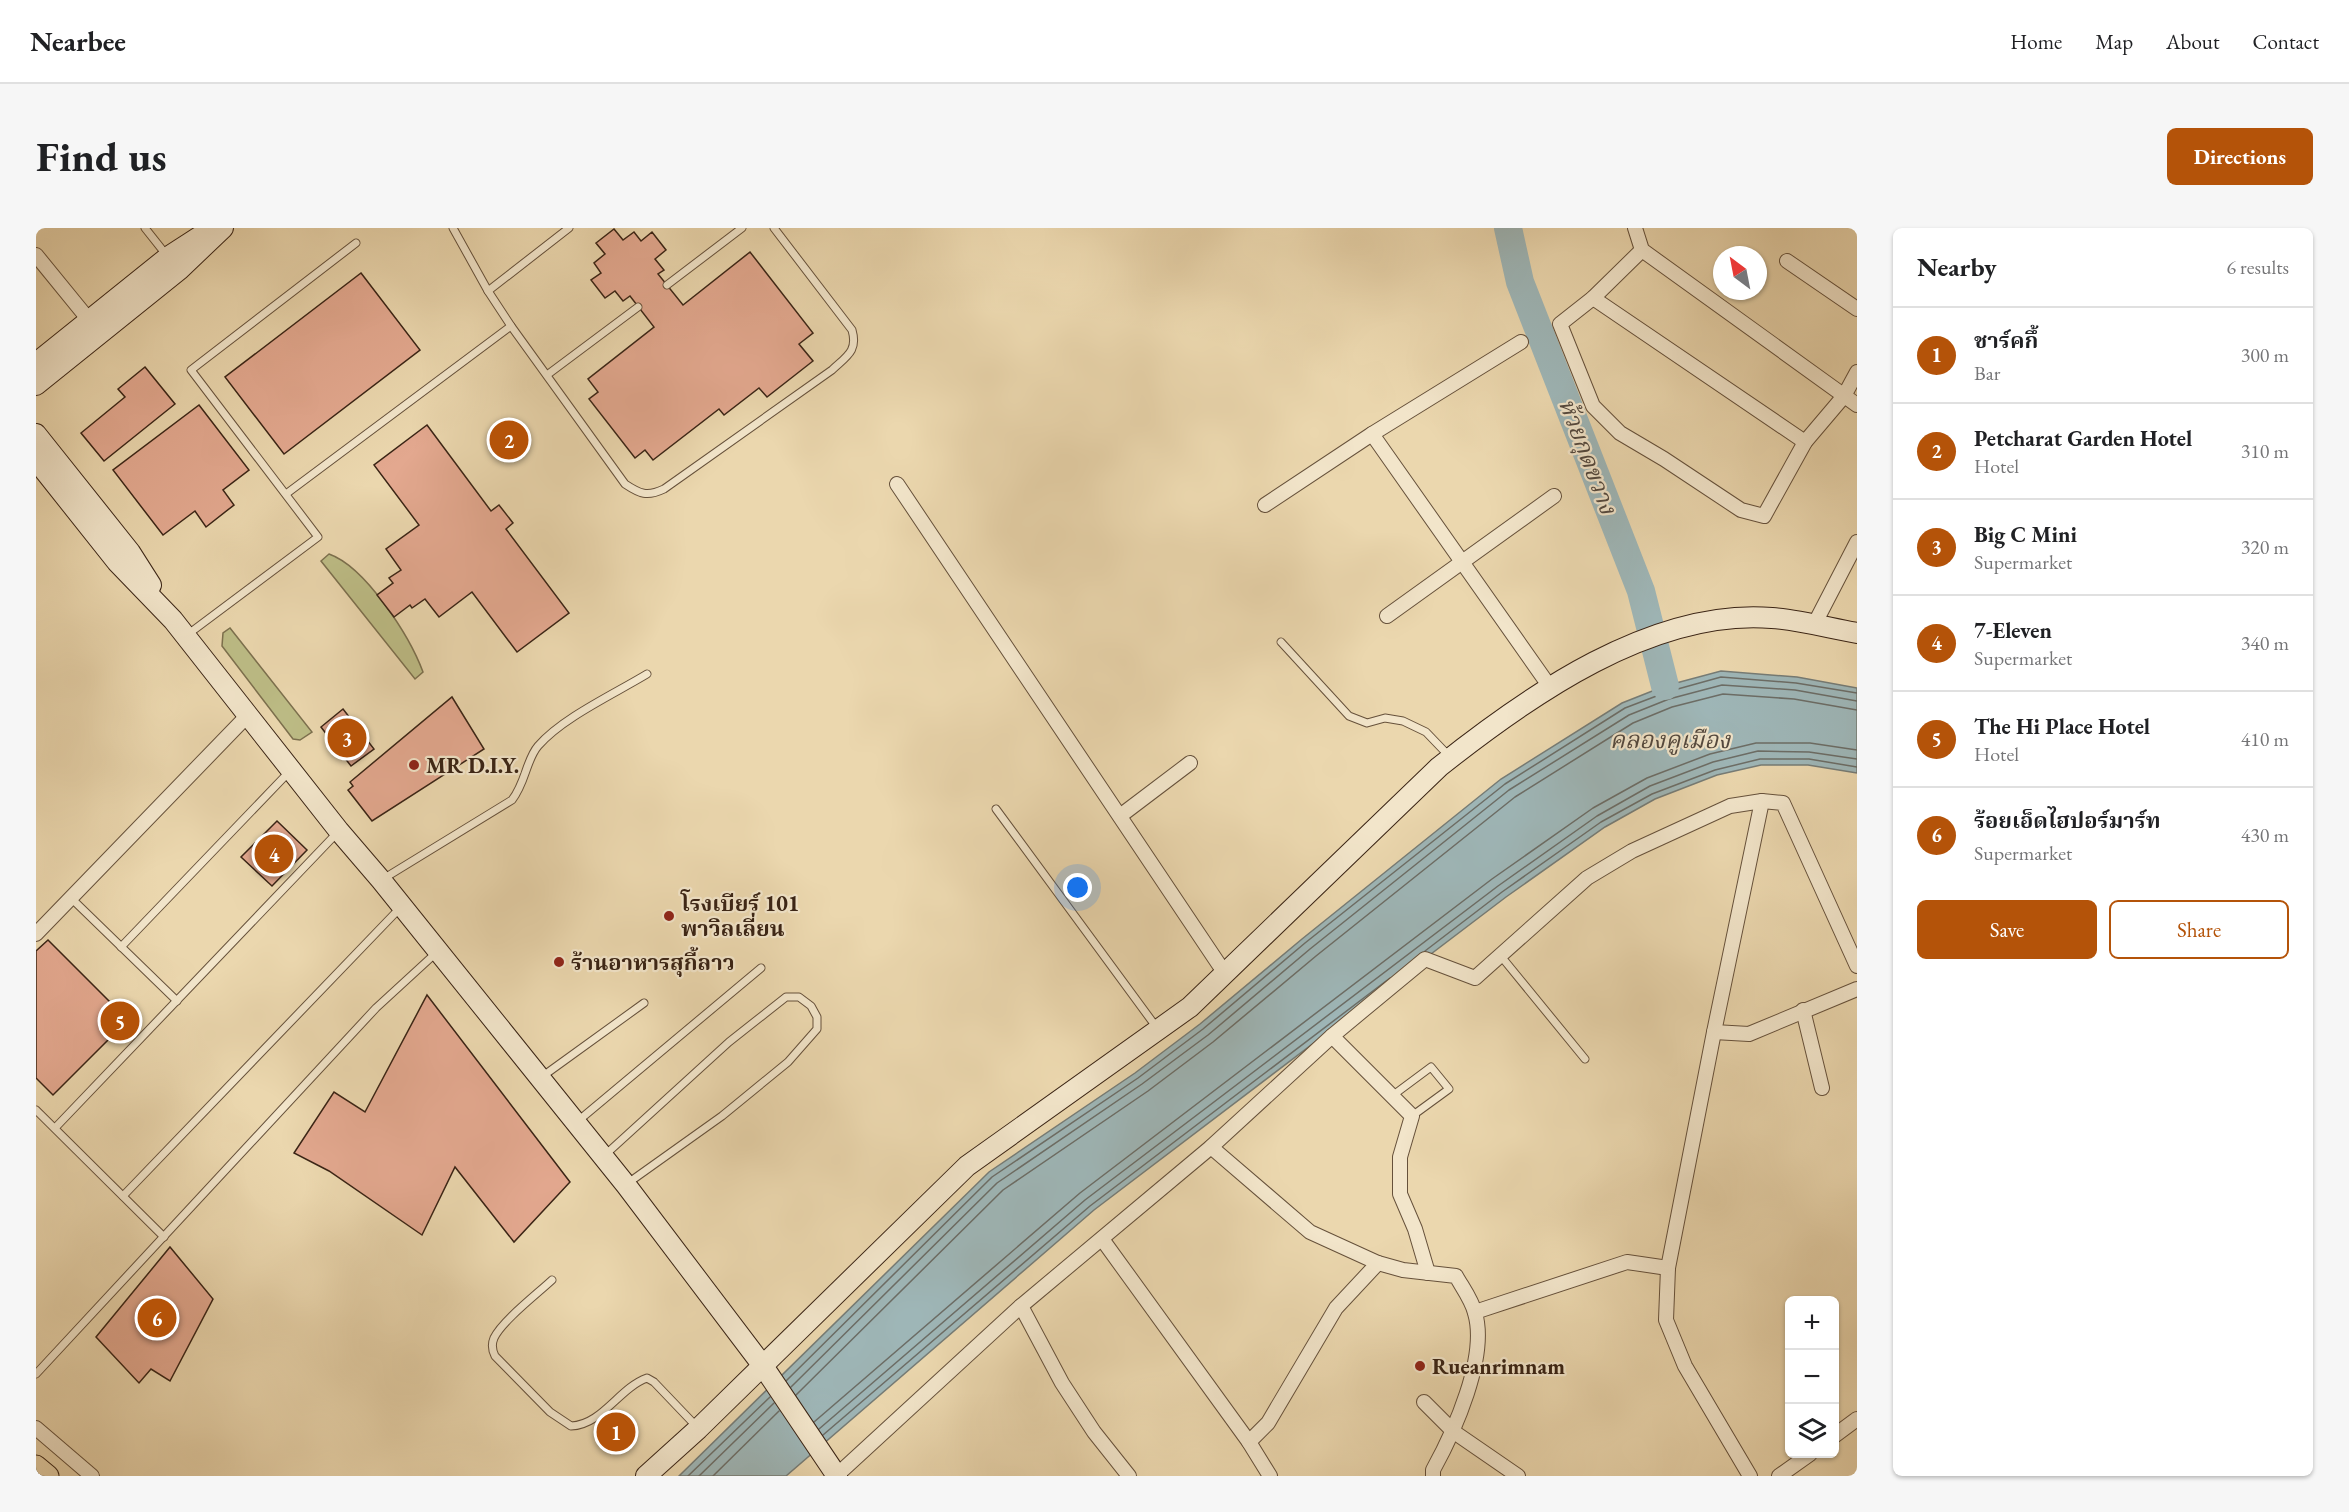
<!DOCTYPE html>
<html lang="en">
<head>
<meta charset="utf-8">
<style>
	:root { --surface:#fff; --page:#f6f6f6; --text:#202124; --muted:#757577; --line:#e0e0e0; --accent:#b45309 }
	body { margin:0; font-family:"EB Garamond","Noto Serif Thai",serif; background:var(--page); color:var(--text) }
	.controls { position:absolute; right:18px; bottom:18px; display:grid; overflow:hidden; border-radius:9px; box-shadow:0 2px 4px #0004 }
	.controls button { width:54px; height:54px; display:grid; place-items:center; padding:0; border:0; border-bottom:2px solid var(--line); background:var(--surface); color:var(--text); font:30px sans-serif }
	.compass { position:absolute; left:1677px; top:18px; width:54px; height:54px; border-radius:50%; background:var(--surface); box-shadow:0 2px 4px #0004; rotate:328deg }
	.you { position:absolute; left:1042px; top:660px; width:21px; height:21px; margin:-15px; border:4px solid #fff; border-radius:50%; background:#1a73e8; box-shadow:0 0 0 9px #1a73e833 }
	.badge { display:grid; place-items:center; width:39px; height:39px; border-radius:50%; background:var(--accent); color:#fff; font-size:20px; font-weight:700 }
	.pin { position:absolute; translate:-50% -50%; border:3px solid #fff; box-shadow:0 2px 6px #0006 }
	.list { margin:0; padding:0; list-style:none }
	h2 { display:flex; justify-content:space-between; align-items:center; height:78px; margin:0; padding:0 24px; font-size:26px }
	h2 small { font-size:20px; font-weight:400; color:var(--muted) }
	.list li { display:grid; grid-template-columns:39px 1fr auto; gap:18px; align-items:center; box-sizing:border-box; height:96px; padding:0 24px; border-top:2px solid var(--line) }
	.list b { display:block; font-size:22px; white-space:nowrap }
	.list p { margin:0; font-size:20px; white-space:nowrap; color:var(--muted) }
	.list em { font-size:20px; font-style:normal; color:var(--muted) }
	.actions { display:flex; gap:12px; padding:18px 24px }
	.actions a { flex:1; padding:14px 0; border:2px solid var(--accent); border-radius:9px; text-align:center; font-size:21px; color:var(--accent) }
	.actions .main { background:var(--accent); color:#fff }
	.icon { flex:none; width:33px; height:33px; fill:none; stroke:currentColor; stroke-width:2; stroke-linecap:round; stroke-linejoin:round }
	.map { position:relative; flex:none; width:1821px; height:1248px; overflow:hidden; border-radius:9px }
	header { display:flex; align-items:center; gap:36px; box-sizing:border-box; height:84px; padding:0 30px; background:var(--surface); border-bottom:2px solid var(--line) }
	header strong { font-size:28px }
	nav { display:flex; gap:33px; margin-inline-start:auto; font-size:21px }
	.intro { display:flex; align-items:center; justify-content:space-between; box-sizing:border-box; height:144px; padding:0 36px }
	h1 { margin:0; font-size:42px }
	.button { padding:15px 27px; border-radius:9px; background:var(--accent); color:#fff; font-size:21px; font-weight:700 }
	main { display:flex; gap:36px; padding:0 36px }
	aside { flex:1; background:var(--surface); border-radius:9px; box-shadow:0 2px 4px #0004 }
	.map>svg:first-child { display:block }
</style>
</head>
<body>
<header>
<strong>Nearbee</strong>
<nav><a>Home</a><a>Map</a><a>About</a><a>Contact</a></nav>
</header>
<div class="intro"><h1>Find us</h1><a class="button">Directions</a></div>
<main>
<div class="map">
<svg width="1821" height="1248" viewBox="0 0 1821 1248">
	<rect width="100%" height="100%" fill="#ebd7ae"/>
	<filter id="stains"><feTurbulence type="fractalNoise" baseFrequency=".00333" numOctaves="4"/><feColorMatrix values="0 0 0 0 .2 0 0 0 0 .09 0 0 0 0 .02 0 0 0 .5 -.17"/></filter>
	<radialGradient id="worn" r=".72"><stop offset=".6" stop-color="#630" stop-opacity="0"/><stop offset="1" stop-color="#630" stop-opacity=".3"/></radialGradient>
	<g fill="#bdbd86" stroke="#7c704e" stroke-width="1.5">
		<path d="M293,326C330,339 374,409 387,444L379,451L285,333Z"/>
		<path d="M194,400L276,504L264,512L257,511L186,418L187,405Z"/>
	</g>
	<path fill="#9eb6b7" stroke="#767c76" stroke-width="1.5" d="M1685,443L1761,449L1821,460V545L1772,537H1725L1681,547L1619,571L1569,599L1470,669L1058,982L750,1248H643L953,944L1099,845L1164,796L1266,711L1465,551L1586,475L1629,458Z"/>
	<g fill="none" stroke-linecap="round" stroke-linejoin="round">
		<g stroke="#6c6d66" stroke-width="1.5">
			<path d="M1389,723L1466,664L1565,594L1616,566L1679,542L1724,531H1773L1821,539"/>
			<path d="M750,1153L956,949L1102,850L1167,801L1269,715L1469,556L1589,480L1631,464L1685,449L1760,455L1821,465"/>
			<path d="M755,1159L961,955L1106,856L1172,807L1274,721L1473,562L1593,487L1633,471L1686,457L1759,462L1821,473"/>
			<path d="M760,1167L967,962L1112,863L1177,814L1280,728L1479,569L1597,495L1636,479L1687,466L1758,471L1821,482"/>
			<path d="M778,1194L1044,965L1456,651L1557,580L1611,550L1674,526L1720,515H1774L1821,522"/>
			<path d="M783,1201L1049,972L1462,658L1561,588L1614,558L1677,534L1722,523L1773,524L1821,531"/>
			<path d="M787,1207L1054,978L1354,750"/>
			<path d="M652,1248L734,1169"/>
			<path d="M663,1248L738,1175"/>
			<path d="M677,1248L743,1183"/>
		</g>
		<path stroke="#9eb6b7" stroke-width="28" d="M1472,0L1484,54L1605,363L1629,458"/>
	</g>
	<g fill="#e3a88f" stroke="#3a2415" stroke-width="1.5">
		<path d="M578,1L587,12L598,4L605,13L616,4L630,22L619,31L628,42L622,46L647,77L714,24L777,105L763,116L777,133L731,169L723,160L688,187L683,181L617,232L609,222L599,230L553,171L562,164L552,151L618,99L594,68L587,73L579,63L569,70L555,52L565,45L558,35L569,26L560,15Z"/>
		<path d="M325,45L384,122L248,226L189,149Z"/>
		<path d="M109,139L139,176L68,233L45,205L89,169L82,161Z"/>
		<path d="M163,177L213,242L187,262L198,277L170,299L159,283L127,307L77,242Z"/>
		<path d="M391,197L455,283L463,277L477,295L470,301L533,385L481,424L436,364L403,389L389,371L376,380L374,377L358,389L341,367L357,355L353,350L365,342L350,321L383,297L338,237Z"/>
		<path d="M416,469L448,521L336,593L312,562L317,558L314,554Z"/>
		<path d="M307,481L338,521L315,538L285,499Z"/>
		<path d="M241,593L271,622L236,658L205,629Z"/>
		<path d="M12,712L92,792L17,867L0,850V723Z"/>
		<path d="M391,767L534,954L478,1014L419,939L386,1007L293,943L258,925L298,864L329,884Z"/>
		<path d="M134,1019L177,1071L134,1153L115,1141L103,1155L60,1109Z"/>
	</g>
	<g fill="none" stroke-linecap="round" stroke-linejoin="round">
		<defs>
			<g id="lane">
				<path d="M109,0L132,29"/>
				<path d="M417,0L452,63"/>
				<path d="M533,0L452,63L475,98L589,256C604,266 611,269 628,261L796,142C811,128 822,123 816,102L738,0"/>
				<path d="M631,57L706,0"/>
				<path d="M511,147L602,79"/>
				<path d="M250,266L475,98"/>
				<path d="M151,407L282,309L155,142L320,15"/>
				<path d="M1245,414L1313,488L1331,495L1349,490L1367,493L1390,504L1414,529"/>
				<path d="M960,581L1121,800"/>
				<path d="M347,651L476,572C490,554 490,532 502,518C526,490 578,466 611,446"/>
				<path d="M35,670L141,773"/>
				<path d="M85,719L253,544"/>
				<path d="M1464,727L1549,831"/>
				<path d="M507,848L608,775"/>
				<path d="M1356,868L1395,839L1413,861L1376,888"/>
				<path d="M0,882L128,1009"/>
				<path d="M542,893L725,740"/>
				<path d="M19,900L301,605"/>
				<path d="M569,927L693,814L750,769H763L775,778L781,789V801L752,834L686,888L592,955"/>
				<path d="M87,968L364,680"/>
				<path d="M516,1052C501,1066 466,1093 458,1110C455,1117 456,1122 459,1128L514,1184L535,1198C566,1197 583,1160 611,1150L618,1154L661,1199"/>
				<path d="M0,1146L340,780L401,724"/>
			</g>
			<g id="street">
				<path d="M1599,0L1606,22L1821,177"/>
				<path d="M1606,22L1557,70L1524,96L1557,178L1584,205L1628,231L1705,282L1728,288L1769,214L1808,168L1821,144"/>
				<path d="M0,27L53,92"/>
				<path d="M1751,33L1821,81"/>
				<path d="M1557,70L1769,214"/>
				<path d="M1336,206L1514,459"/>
				<path d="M861,256L1190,747"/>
				<path d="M1229,277L1336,206L1485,114"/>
				<path d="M1351,388L1518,268"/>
				<path d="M1778,397L1821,314"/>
				<path d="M1084,588L1154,535"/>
				<path d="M0,706L211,488"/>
				<path d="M1767,782L1786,860"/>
				<path d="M1678,804L1713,806L1821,761"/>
				<path d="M1296,808L1376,888L1364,929V966L1379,1001L1392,1045"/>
				<path d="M1175,919L1274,1004L1342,1035L1367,1042L1420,1048C1426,1059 1436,1072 1439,1085C1452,1129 1418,1204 1397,1242V1248"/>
				<path d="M1066,1011L1213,1214L1234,1248"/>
				<path d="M985,1078L1026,1155L1058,1204L1093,1248"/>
				<path d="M1439,1084L1591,1034L1632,1040"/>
				<path d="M1388,1174L1418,1204L1482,1248"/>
				<path d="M0,1200L56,1248"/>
				<path d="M1798,1208L1821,1191"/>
				<path d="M1213,1214L1232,1195L1300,1080L1342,1035"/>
				<path d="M800,1248L985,1078L1175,919L1296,808L1389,731L1439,750L1551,650L1596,623L1694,578L1726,573L1747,575L1821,738"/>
				<path d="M1714,1248L1649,1138L1630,1092L1632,1040L1678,804L1726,573"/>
				<path d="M1743,1248L1774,1226"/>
			</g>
			<g id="secondary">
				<path d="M0,135L132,29L169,5"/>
				<path d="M0,157L143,42L187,0"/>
				<path d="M0,206L94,324L115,357"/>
				<path d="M0,232L81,334L137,392L303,603L345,652L590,957L727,1138L801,1248"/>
				<path d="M610,1248L662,1201L931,938L1154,779L1403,539C1492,468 1617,380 1736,390C1764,392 1793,400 1821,405"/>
			</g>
			<path id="primary" d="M0,1238L12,1248"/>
		</defs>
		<use href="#lane" stroke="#66513b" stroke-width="9"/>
		<use href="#street" stroke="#66513b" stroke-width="16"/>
		<use href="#secondary" stroke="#3a2415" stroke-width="22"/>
		<use href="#primary" stroke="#3a2415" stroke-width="23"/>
		<use href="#lane" stroke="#f2e5ca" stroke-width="7"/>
		<use href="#street" stroke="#f2e5ca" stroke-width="14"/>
		<use href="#secondary" stroke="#f2e5ca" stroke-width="20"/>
		<use href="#primary" stroke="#ebd7ae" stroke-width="21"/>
	</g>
	<g fill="#8f2418" stroke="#f2e5ca" stroke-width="2">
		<circle cx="378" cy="537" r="6"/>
		<circle cx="633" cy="688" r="6"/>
		<circle cx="523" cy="734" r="6"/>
		<circle cx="1384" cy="1138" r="6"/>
	</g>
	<g text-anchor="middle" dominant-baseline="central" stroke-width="4.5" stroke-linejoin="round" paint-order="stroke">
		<g font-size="22" font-weight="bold" fill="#3a2415" stroke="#f2e5ca" text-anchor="start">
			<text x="390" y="537">MR D.I.Y.</text>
			<text x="645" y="675">โรงเบียร์ 101<tspan x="645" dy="25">พาวิลเลี่ยน</tspan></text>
			<text x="535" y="734">ร้านอาหารสุกี้ลาว</text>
			<text x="1396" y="1138">Rueanrimnam</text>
		</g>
		<g font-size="24" font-style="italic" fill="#53483e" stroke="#f2e5ca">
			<text transform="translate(1552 228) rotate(69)">ห้วยกุดขวาง</text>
			<text x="1634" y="511">คลองคูเมือง</text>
		</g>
	</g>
	<rect width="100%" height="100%" filter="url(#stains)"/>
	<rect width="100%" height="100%" fill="url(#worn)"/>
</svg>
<div class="controls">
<button>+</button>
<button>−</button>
<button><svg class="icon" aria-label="layers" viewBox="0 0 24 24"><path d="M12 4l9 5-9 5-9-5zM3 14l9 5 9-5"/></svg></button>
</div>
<svg class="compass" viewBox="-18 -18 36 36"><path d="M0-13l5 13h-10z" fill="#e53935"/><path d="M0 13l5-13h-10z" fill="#757577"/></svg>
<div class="you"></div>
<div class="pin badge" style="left:580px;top:1204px">1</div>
<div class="pin badge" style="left:473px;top:212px">2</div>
<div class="pin badge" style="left:311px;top:510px">3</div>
<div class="pin badge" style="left:238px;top:626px">4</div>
<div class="pin badge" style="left:84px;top:793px">5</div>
<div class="pin badge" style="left:121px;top:1090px">6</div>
</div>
<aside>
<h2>Nearby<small>6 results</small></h2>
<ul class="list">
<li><span class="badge">1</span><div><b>ชาร์คกึ้</b><p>Bar</p></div><em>300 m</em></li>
<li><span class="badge">2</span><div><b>Petcharat Garden Hotel</b><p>Hotel</p></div><em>310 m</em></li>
<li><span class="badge">3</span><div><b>Big C Mini</b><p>Supermarket</p></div><em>320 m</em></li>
<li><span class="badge">4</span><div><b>7-Eleven</b><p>Supermarket</p></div><em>340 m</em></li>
<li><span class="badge">5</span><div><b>The Hi Place Hotel</b><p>Hotel</p></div><em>410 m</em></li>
<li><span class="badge">6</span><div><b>ร้อยเอ็ดไฮปอร์มาร์ท</b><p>Supermarket</p></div><em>430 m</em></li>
</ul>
<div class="actions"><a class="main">Save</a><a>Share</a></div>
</aside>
</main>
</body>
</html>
